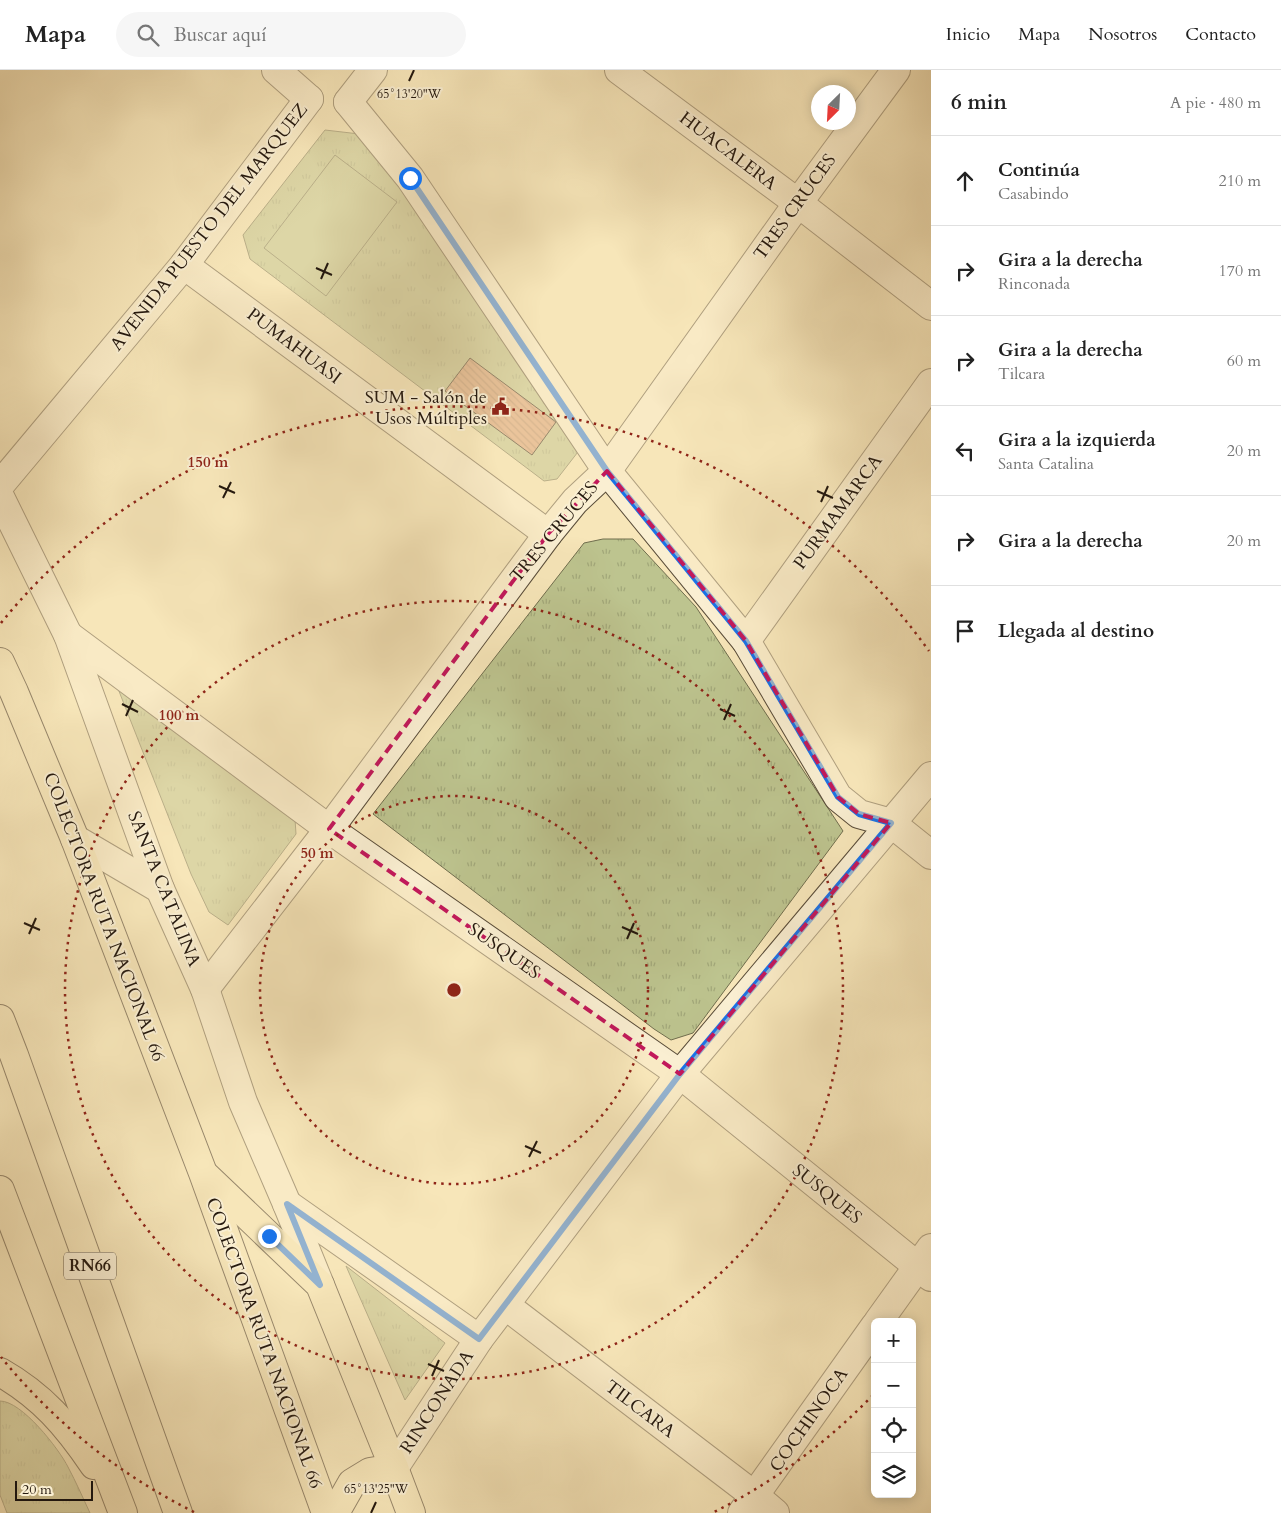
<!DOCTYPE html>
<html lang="es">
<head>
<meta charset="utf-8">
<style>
	:root { --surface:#fff; --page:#f6f6f6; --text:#222; --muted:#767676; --line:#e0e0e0 }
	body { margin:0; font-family:Cardo,serif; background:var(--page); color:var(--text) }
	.controls { position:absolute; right:15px; bottom:15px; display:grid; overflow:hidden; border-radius:8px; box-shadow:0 2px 12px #0003 }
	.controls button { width:45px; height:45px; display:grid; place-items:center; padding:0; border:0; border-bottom:1px solid var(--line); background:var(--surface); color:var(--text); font:25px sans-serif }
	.compass { position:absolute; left:811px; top:15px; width:45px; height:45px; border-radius:50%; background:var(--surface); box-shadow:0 2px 12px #0003; rotate:204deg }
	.scale { position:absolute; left:15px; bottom:12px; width:78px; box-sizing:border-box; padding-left:5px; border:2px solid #24180e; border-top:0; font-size:14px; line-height:18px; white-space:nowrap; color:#24180e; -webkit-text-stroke:4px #faefd2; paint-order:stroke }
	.stop { position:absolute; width:15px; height:15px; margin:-11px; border:4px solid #1a73e8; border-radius:50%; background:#fff }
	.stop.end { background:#1a73e8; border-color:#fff; box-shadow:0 1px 5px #0008 }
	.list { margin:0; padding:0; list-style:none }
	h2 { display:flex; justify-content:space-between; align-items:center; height:65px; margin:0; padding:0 20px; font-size:21px }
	h2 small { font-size:16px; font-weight:400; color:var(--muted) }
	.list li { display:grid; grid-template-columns:32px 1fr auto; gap:15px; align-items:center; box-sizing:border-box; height:90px; padding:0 20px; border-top:1px solid var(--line) }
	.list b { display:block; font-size:19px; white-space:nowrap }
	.list p { margin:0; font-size:16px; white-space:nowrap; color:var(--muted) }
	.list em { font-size:16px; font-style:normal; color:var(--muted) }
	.icon { flex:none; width:28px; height:28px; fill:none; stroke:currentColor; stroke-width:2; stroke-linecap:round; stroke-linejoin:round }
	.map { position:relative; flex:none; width:931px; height:1443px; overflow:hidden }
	header { display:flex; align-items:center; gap:30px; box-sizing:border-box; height:70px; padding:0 25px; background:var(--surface); border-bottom:1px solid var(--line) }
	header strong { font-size:24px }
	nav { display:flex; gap:28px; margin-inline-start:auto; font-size:18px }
	.search { width:350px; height:45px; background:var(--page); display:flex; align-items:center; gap:12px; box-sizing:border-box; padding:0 18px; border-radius:28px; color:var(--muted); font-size:19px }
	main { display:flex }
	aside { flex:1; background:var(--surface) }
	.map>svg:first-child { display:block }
</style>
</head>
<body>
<header>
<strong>Mapa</strong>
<div class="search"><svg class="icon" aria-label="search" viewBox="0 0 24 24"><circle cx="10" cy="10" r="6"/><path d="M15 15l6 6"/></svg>Buscar aquí</div>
<nav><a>Inicio</a><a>Mapa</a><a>Nosotros</a><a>Contacto</a></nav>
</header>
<main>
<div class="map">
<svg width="931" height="1443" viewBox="0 0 931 1443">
	<defs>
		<pattern id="grass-tufts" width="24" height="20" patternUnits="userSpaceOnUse" patternTransform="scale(1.25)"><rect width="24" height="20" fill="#bdc48f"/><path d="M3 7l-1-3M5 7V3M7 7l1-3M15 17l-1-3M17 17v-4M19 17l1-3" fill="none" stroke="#a2a87a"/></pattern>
		<pattern id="building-back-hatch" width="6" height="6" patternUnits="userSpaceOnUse" patternTransform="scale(1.25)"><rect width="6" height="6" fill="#da9c76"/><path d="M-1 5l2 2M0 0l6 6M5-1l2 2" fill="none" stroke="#b17e5f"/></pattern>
	</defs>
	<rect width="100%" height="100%" fill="#f7e6b9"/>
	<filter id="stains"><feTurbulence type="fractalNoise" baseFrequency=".004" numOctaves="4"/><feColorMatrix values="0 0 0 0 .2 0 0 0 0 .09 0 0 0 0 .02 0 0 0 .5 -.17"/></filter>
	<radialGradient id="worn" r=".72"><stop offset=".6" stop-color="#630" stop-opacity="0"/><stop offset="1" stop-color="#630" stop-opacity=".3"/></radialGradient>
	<g fill="url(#grass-tufts)" stroke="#706e4e">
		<path d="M325,60L368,65L581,378L557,409L544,411L250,189L243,165Z"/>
		<path d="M603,469H633L696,537L843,761L693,963L671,970L654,959L373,744L584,473Z"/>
		<path d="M113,606L295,749L296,764L228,855L209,842L191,804Z"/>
		<path d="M346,1196L445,1273L405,1330Z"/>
		<path d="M0,1331C22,1331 59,1379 68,1397C76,1412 83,1428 90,1443H7L0,1425Z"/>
	</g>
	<path fill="#bdc48f" stroke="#706e4e" d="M335,85L397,132L326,226L264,178Z"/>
	<path fill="url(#building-back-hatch)" stroke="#24180e" d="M470,288L556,352L532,385L445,321Z"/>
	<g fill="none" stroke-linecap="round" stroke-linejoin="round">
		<defs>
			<g id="minor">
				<path d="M276,0L309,29"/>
				<path d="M619,0L798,133L931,236"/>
				<path d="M348,32L410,108L607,401L746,571L838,727L859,744L891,753L931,785"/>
				<path d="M348,32L373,0"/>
				<path d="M184,195L548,464"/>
				<path d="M0,415L184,195L309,29"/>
				<path d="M0,427L68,565L160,819L205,919L243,1032L287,1134L320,1215"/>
				<path d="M68,565L329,759L680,1004L931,1207"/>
				<path d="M746,571L931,313"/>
				<path d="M75,769L160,819"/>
				<path d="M205,919L329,759L548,464L575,431L607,401L798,133L896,0"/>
				<path d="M287,1134L479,1269"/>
				<path d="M505,1235L755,1426L775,1443"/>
				<path d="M878,1252L931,1178"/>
				<path d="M394,1398L479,1269L680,1004L931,706"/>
				<path d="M742,1443L875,1256"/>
			</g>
			<g id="major">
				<path d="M0,592L14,622L75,769L203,1103L326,1443"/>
				<path d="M207,1107L320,1215L394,1398L411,1443"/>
				<path d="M335,1443L352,1413L370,1402L394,1398"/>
			</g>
			<g id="highway">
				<path d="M0,949L14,985L178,1443"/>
				<path d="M0,1120L123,1443"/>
				<path d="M0,1302C42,1326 67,1355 94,1395"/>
			</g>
		</defs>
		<use href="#minor" stroke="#594c39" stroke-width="30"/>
		<use href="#major" stroke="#24180e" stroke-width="30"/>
		<use href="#highway" stroke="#24180e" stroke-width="30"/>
		<use href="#minor" stroke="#faefd2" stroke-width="28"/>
		<use href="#major" stroke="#f7e6b9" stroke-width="28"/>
		<use href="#highway" stroke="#f7e6b9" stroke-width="28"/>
	</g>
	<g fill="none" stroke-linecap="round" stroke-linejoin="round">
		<path stroke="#1a73e8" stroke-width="6" d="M269,1166L320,1215L287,1134L479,1269L680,1004L891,753L859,744L838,727L746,571L607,401L410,108"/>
	</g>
	<path d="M0 0H931V1443H0ZM607,401L746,571L838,727L859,744L891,753L680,1004L329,759L548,464Z" fill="#f7e6b9" fill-opacity=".55" fill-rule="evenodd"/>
	<path fill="none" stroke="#c2185b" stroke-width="4" stroke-dasharray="10 6" stroke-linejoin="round" d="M607,401L746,571L838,727L859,744L891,753L680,1004L329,759L548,464Z"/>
	<path fill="none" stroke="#24180e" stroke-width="2" d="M409,11L414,0M316,198L332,205M321,209L328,193M219,416L235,423M817,421L833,428M223,428L231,412M821,432L828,416M122,634L138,642M720,639L735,646M126,646L133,630M724,650L731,634M24,853L40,860M622,857L638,864M29,864L36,848M627,869L634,853M525,1076L541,1083M529,1087L537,1071M428,1294L444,1301M432,1306L439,1290M371,1443L376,1432"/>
	<g fill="none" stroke="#8f2418" stroke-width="2.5" stroke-dasharray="2.5 5">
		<circle cx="454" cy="920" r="194"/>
		<circle cx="454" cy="920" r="389"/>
		<path d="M873 1325A583 583 0 0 1 714 1442M194 1442A583 583 0 0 1 1 1287M1 553A583 583 0 0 1 929 581"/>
	</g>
	<defs>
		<symbol id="civic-bare" viewBox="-9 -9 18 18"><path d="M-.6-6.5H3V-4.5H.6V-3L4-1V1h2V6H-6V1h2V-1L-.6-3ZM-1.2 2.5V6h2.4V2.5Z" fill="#8f2418" stroke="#faefd2" stroke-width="2.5" paint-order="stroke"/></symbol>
	</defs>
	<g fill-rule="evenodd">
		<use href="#civic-bare" x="488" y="324" width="25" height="25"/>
	</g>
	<g text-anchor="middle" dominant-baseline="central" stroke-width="4" stroke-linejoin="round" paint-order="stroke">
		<rect fill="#faefd2" stroke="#645849" stroke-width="1" x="64" y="1182.5" width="52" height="27" rx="4"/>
		<g font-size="16" font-weight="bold" fill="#24180e">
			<text x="90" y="1196">RN66</text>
		</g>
		<g font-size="18" fill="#24180e" stroke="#faefd2">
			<text transform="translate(728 81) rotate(37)">HUACALERA</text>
			<text transform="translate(795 137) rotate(-54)">TRES CRUCES</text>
			<text transform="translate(209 157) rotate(-52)">AVENIDA PUESTO DEL MARQUEZ</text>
			<text transform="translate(294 276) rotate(37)">PUMAHUASI</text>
			<text transform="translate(838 442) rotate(-54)">PURMAMARCA</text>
			<text transform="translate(554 462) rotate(-50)">TRES CRUCES</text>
			<text transform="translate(164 819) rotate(68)">SANTA CATALINA</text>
			<text transform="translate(104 847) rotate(69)">COLECTORA RUTA NACIONAL 66</text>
			<text transform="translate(504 881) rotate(35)">SUSQUES</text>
			<text transform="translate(827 1124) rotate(39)">SUSQUES</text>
			<text transform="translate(264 1273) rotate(70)">COLECTORA RUTA NACIONAL 66</text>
			<text transform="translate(437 1332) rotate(-57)">RINCONADA</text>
			<text transform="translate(640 1339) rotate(37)">TILCARA</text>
			<text transform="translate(809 1350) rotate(-55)">COCHINOCA</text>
		</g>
		<g font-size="18" fill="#24180e" stroke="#faefd2" text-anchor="end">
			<text x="487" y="327">SUM - Salón de<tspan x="487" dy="21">Usos Múltiples</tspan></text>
		</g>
	</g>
	<g font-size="12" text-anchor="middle" fill="#24180e" stroke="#faefd2" stroke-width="4" stroke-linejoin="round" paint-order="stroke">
		<text x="409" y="28">65°13'20"W</text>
		<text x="376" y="1423">65°13'25"W</text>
	</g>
	<circle cx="454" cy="920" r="8" fill="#8f2418" stroke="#faefd2" stroke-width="2.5"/>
	<g font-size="15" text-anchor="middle" font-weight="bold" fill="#8f2418" stroke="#faefd2" stroke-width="4" stroke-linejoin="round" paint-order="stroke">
		<text x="208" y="397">150 m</text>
		<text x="179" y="650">100 m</text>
		<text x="317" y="788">50 m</text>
	</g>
	<rect width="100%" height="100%" filter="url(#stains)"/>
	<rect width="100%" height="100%" fill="url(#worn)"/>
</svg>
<div class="controls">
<button>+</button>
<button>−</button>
<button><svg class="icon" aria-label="locate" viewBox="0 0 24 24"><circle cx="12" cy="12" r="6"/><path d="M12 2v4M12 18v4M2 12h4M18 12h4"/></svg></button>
<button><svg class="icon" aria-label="layers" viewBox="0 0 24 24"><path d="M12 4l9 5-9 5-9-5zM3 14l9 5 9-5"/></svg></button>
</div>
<svg class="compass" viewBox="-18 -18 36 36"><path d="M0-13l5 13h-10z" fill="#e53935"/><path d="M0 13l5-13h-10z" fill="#767676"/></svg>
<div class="scale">20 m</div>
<div class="stop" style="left:410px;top:108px"></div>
<div class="stop end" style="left:269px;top:1166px"></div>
</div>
<aside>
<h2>6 min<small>A pie · 480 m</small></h2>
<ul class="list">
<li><svg class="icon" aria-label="ahead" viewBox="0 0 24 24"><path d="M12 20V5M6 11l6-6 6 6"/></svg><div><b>Continúa</b><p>Casabindo</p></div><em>210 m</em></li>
<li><svg class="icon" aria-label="right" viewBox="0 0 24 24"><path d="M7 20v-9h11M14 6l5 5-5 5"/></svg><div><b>Gira a la derecha</b><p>Rinconada</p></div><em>170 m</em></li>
<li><svg class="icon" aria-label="right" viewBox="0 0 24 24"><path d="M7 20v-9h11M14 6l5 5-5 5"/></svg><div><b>Gira a la derecha</b><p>Tilcara</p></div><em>60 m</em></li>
<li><svg class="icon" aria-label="left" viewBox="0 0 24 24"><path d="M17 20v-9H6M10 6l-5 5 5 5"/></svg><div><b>Gira a la izquierda</b><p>Santa Catalina</p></div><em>20 m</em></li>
<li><svg class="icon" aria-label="right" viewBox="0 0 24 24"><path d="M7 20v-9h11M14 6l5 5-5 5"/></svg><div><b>Gira a la derecha</b></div><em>20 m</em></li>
<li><svg class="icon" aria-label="arrive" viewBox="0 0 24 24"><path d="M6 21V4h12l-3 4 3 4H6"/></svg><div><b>Llegada al destino</b></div></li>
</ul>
</aside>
</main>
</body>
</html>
